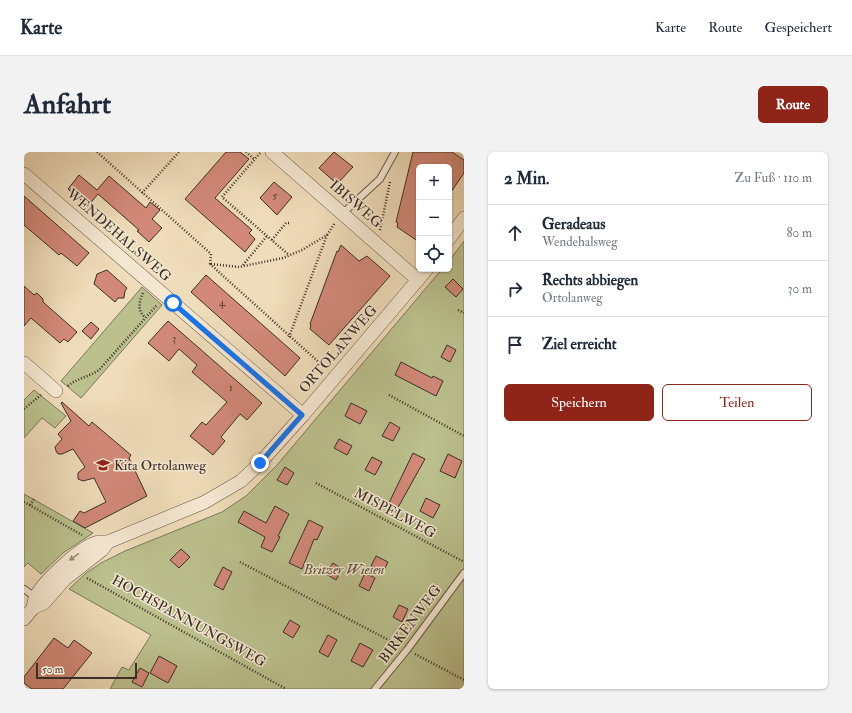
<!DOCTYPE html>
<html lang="de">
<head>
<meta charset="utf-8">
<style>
	:root { --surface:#fff; --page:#f2f2f3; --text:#1f2937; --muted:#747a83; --line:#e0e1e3; --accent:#8f2418 }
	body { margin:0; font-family:"IM FELL Double Pica",serif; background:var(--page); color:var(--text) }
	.controls { position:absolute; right:12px; top:12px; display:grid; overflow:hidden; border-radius:6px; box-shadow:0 1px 3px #0004 }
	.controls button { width:36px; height:36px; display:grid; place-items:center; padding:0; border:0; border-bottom:1px solid var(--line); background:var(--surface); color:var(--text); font:20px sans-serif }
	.scale { position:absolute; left:12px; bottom:10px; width:101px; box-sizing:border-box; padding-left:4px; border:2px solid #3c2f25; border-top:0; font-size:11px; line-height:14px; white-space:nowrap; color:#3c2f25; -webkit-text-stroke:3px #f5e8d2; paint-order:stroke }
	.stop { position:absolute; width:12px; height:12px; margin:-9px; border:3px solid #1a73e8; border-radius:50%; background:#fff }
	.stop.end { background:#1a73e8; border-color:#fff; box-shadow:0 1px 4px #0008 }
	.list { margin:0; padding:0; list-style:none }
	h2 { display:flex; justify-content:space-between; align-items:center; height:52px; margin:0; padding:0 16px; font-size:17px }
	h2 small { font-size:13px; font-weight:400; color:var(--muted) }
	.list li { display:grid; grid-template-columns:26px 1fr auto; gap:12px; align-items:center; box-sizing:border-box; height:56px; padding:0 16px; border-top:1px solid var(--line) }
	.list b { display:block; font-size:15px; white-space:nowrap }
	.list p { margin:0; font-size:13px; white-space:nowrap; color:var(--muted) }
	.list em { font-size:13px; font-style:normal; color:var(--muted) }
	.actions { display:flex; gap:8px; padding:12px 16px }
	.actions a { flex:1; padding:9px 0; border:1px solid var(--accent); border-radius:6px; text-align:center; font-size:14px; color:var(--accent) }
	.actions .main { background:var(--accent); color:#fff }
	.icon { flex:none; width:22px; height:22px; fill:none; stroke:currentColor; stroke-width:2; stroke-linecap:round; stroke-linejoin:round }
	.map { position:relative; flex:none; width:440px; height:537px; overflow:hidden; border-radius:6px }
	header { display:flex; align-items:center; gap:24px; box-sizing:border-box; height:56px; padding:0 20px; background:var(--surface); border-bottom:1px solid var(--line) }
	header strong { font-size:19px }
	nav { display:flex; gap:22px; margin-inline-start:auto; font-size:14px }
	.intro { display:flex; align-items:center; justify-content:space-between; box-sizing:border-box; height:96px; padding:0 24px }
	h1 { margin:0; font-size:28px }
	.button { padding:10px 18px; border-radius:6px; background:var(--accent); color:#fff; font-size:14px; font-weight:700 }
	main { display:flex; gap:24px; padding:0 24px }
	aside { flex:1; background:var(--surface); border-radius:6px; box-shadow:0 1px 3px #0004 }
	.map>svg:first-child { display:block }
</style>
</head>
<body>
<header>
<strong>Karte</strong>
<nav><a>Karte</a><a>Route</a><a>Gespeichert</a></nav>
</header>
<div class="intro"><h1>Anfahrt</h1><a class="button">Route</a></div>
<main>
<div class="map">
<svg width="440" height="537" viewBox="0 0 440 537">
	<rect width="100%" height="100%" fill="#efdcba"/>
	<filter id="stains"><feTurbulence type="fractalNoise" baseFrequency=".005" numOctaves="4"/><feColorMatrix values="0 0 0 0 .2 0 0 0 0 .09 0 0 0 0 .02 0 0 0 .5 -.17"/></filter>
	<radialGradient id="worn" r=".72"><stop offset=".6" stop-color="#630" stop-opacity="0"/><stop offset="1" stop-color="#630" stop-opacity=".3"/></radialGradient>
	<g fill="#bbc08e" stroke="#7c785a">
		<path d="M440,89V537H86L98,515L105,518L127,483L45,437L62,421L77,411L101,399L198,360L222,344L253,313L418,117H425V109Z"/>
		<path d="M118,135L138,153L57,246L37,229Z"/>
		<path d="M10,238L42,264L31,276L18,266L0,286V248Z"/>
		<path d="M0,342L69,381L39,401L17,422L4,411L0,415Z"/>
	</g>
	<g fill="#d28979" stroke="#3c2f25">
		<path d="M202,0H216L225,7L191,46L228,78L225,81L231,87L221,100L161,47Z"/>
		<path d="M310,0L329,15L313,32L295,16Z"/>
		<path d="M389,0H428L440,8V21L425,43V15H395V90L373,75L374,71L372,70Z"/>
		<path d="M55,23L73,38L85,24L122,56L126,50L136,58L128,67L138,76L125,90L113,79L115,78L74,42L64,54L44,37Z"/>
		<path d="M250,30L268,45L253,63L236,46Z"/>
		<path d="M0,44L65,101L53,114L37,101L35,103L0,73Z"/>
		<path d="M317,93L335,109L343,104L366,124L305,193L286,177L287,173L286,172L313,99L314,100Z"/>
		<path d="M83,118L103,136L101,139L100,146H94L91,150L70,132L73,122Z"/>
		<path d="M182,123L276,206L261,224L167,140Z"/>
		<path d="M429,127L439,137L432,145L421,135Z"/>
		<path d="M0,134L10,143L13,141L19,147V150L53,180L44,190L40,187L36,191L7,166L0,174Z"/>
		<path d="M144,169L238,251L223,268L216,262L197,285L201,289L189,303L166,284L178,270L182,273L203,250L168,220L173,213L155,197L145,209L124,191Z"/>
		<path d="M67,170L75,177L67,187L58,179Z"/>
		<path d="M423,193L432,198L426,210L417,205Z"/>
		<path d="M377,210L408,226L409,224L419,229L412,244L371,223Z"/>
		<path d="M38,250L65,274L68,270L107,303L105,306L123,344L61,376L49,369L56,359L60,361L82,350L70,326L59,329L54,327V321L61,315L49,297L38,302H34L32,299L31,295L38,287L34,282L47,269L37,251Z"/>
		<path d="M327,251L343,259L336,272L321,264Z"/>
		<path d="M366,270L376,276L369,289L358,284Z"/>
		<path d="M315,287L328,294L323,303L310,296Z"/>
		<path d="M389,301L401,307L372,359L363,355Z"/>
		<path d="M424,302L438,309L431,326L416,319Z"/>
		<path d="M348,305L358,310L351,323L341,318Z"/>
		<path d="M261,315L270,321L263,333L253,328Z"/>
		<path d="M402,346L416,353L409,366L396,359Z"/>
		<path d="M251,354L265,362L254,384L256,385L248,400L237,395L241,385L214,370L220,359L242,371Z"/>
		<path d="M285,368L299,375L293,388L290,387L278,417L265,411Z"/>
		<path d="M157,397L166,405L155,416L146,408Z"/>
		<path d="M352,404L364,410L359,420L347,414Z"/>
		<path d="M309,411L318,417L312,428L302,422Z"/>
		<path d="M199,415L208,420L199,438L190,433Z"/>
		<path d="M341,421L351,426L345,439L335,434Z"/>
		<path d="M375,453L384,457L378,470L369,465Z"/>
		<path d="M266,468L276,474L269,486L259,480Z"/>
		<path d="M304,483L313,488L304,505L295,500Z"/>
		<path d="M30,486L44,496L50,488L68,501L39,537H8L0,531V525Z"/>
		<path d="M336,491L349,498L339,515L327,509Z"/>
		<path d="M135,504L153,514L144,531L126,521Z"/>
		<path d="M116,516L125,521L118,535L108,530Z"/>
	</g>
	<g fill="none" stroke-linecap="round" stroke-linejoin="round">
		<defs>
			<g id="service">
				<path d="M318,62L356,27L371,0"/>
				<path d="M0,437L11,445"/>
				<path d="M351,537L383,498L440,421"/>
			</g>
			<g id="minor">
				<path d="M248,0L394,128"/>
				<path d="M0,22L279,263"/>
				<path d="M425,87L440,66"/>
				<path d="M0,211L32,239"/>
				<path d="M9,456C10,453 10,448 12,444C20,429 58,393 75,390C78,390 81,390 84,390L181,350L217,329L236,311L279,263L403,117"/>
				<path d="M0,467L9,456L20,451L41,427L78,398L84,390"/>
			</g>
		</defs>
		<use href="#service" stroke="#695a4a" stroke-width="8"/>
		<use href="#minor" stroke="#695a4a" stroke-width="14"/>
		<g stroke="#3c2f25" stroke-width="2.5" stroke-dasharray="1 2" stroke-linecap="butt">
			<path d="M73,0L187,102L186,112"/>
			<path d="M222,0L230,7"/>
			<path d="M236,1L198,45L265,103"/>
			<path d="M118,41L155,0"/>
			<path d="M356,78L366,30"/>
			<path d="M248,88L262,71H267"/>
			<path d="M186,112L299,214"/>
			<path d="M187,112L215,115L259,106L278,98L303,83L311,71"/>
			<path d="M219,113L243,84"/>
			<path d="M119,141C115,149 113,159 121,165"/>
			<path d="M434,158L440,161"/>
			<path d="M265,185L303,83"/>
			<path d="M44,234C53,226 65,225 75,218L133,153"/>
			<path d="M365,243L440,284"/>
			<path d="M0,257L18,242"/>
			<path d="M292,331L440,410"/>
			<path d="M0,350L58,383"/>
			<path d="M6,353L10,347"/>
			<path d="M216,410L376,494"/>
			<path d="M63,426L262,537"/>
			<path d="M391,502L440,528"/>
		</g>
		<use href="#service" stroke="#f5e8d2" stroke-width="6"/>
		<use href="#minor" stroke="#f5e8d2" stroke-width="13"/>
	</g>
	<defs><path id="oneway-solid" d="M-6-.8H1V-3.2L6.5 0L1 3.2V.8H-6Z"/></defs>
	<use fill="#988c7c" href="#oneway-solid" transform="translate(50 405) rotate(144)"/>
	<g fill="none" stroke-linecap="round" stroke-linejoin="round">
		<path stroke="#1a73e8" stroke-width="5" d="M149,151L278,263L236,311"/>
	</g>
	<defs>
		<symbol id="school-bare" viewBox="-9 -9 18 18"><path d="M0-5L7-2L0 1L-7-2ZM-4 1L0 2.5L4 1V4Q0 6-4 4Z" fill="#8f2418" stroke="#f5e8d2" stroke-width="2.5" paint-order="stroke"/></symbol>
	</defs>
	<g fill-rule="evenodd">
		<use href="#school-bare" x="69" y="303" width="20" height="20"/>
	</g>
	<g text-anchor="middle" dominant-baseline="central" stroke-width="3" stroke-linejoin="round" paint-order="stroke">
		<g font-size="12" fill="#62463a">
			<text x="251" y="43">5</text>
			<text x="198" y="150">4</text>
			<text x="150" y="186">3</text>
			<text x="207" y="235">1</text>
		</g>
		<g font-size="14" fill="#3c2f25" stroke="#f5e8d2">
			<text transform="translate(332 52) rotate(41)">IBISWEG</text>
			<text transform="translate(95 83) rotate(41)">WENDEHALSWEG</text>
			<text transform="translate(314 197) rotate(-49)">ORTOLANWEG</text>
			<text transform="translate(371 361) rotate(28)">MISPELWEG</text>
			<text transform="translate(165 469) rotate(29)">HOCHSPANNUNGSWEG</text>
			<text transform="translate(386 472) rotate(-53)">BIRKENWEG</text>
		</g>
		<g font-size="14" fill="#3c2f25" stroke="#f5e8d2" text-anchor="start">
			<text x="90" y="313">Kita Ortolanweg</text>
		</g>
		<g font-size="14" font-style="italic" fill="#554c3a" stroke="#f5e8d2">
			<text x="320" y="417">Britzer Wiesen</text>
		</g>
	</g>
	<rect width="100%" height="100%" filter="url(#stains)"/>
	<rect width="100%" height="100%" fill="url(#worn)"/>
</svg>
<div class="controls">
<button>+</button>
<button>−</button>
<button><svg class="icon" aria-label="locate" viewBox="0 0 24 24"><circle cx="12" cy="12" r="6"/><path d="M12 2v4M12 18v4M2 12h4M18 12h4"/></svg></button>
</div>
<div class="scale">50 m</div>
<div class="stop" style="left:149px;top:151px"></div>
<div class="stop end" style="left:236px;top:311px"></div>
</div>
<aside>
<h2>2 Min.<small>Zu Fuß · 110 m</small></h2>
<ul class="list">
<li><svg class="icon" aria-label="ahead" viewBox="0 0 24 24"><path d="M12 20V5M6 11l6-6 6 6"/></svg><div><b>Geradeaus</b><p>Wendehalsweg</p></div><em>80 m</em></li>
<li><svg class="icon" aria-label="right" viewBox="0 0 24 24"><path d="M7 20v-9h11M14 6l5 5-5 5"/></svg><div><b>Rechts abbiegen</b><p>Ortolanweg</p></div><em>30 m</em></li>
<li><svg class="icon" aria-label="arrive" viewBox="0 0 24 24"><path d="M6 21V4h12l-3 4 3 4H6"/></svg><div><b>Ziel erreicht</b></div></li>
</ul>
<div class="actions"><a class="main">Speichern</a><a>Teilen</a></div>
</aside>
</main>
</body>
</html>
